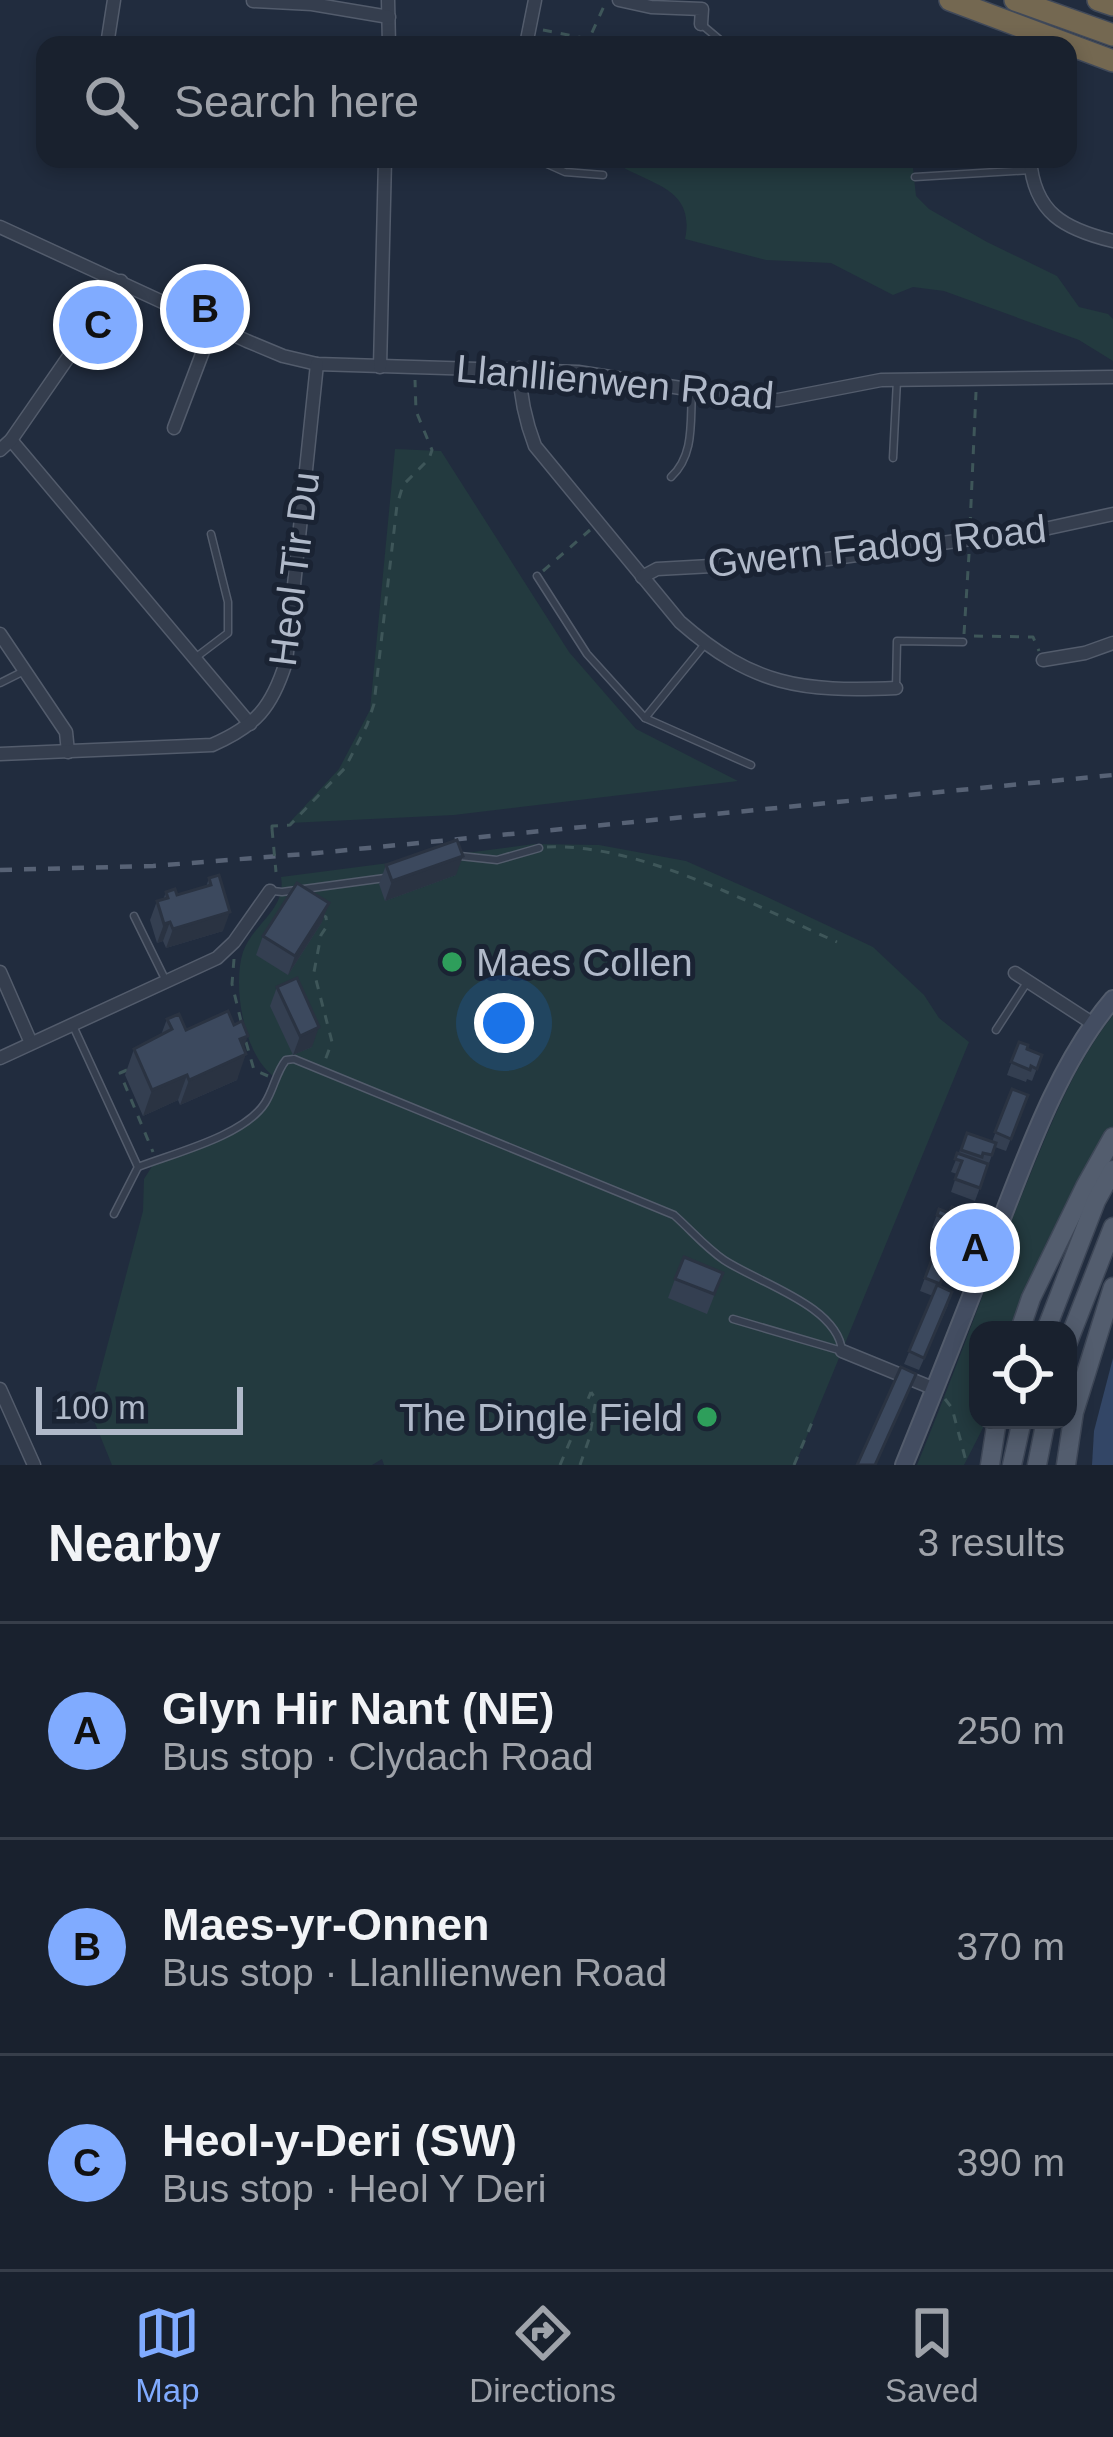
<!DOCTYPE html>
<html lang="en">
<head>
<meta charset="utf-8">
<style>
	:root { --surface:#19212e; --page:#262e3a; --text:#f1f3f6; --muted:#9fa3aa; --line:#373e4a; --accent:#80abff }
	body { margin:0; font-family:Arial,sans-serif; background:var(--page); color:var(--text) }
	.controls { position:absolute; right:36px; bottom:36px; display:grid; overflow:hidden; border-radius:24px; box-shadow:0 6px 18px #0003 }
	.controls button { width:108px; height:108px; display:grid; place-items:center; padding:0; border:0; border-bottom:3px solid var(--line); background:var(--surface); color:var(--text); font:60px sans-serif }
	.scale { position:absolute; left:36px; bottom:30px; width:207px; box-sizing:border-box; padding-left:12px; border:6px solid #b0b9c9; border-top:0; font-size:33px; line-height:42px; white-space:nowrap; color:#b0b9c9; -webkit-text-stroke:9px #1a2333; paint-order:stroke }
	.you { position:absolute; left:504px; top:1023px; width:42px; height:42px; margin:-30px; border:9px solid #fff; border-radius:50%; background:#1a73e8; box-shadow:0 0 0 18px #1a73e833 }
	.badge { display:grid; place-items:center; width:78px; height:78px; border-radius:50%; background:var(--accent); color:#111; font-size:39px; font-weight:700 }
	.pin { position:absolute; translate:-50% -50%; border:6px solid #fff; box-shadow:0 3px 12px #0006 }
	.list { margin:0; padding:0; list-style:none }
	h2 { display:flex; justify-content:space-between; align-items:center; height:156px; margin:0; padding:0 48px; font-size:51px }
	h2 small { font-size:39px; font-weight:400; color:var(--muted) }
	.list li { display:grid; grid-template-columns:78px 1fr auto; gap:36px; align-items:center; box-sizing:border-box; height:216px; padding:0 48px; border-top:3px solid var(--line) }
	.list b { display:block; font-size:45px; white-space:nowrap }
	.list p { margin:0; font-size:39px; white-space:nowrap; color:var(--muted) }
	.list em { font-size:39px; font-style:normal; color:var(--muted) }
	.icon { flex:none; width:66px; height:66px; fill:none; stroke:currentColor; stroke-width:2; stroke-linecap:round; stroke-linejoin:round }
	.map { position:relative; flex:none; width:1113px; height:1465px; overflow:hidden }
	.search { position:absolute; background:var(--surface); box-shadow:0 6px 18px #0003; left:36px; right:36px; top:36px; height:132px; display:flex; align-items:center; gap:30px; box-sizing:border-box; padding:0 42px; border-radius:24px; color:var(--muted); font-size:45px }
	.sheet { height:804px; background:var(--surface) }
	nav { display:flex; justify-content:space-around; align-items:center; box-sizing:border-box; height:168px; border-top:3px solid var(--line); background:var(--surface); font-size:33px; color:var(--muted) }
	nav a { display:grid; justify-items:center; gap:6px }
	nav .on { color:var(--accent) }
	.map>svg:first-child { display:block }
</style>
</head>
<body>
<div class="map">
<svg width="1113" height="1465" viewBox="0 0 1113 1465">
	<rect width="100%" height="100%" fill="#212c3e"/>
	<g fill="#233a3f">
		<path d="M610,159H912L916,196L929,209L987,242L1057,276L1079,307L1108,314L1113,319V361L1079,340L944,291L913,287L893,295L831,263L766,260L685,239C697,184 642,184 610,159Z"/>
		<path d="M395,449L441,451L569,652L636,729L738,781L454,815L289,823L339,769L370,710Z"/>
		<path d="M534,844L599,845L686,861L765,896L873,947L924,995L939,1018L969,1042L795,1465H384L382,1459L372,1465H112L90,1411L143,1211L144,1179L156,1160L236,1129L265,1103L275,1077C244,1057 232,986 243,952C252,925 287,909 281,877Z"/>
		<path d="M1113,1015V1126L1048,1239L1017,1311L1013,1330H978V1420H987L964,1465H917C956,1371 989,1274 1028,1180C1052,1122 1074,1065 1113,1015Z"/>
	</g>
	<path fill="#334666" d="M1113,1358V1465H1092L1094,1431Z"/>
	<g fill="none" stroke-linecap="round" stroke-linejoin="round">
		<defs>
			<g id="lane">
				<path d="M701,24L726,45"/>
				<path d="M536,159L565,172L603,175"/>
				<path d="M915,177L1031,170"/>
				<path d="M893,458L897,380"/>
				<path d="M671,477C695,455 690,421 692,391"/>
				<path d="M537,576L587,654L645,718L751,765"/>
				<path d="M195,658L228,633V602L211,534"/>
				<path d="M0,683L24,671"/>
				<path d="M896,688L897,641L963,642"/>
				<path d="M645,718L705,644"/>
				<path d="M460,856L497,860L539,848"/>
				<path d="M273,891L282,892L385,878"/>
				<path d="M134,916L166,981"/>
				<path d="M74,1028L138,1167C174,1153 244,1136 265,1103C274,1089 276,1072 286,1060L294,1059L674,1215C692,1231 705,1247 724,1260C759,1283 838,1306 842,1351"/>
				<path d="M996,1030L1026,984"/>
				<path d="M114,1214L138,1167"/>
				<path d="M733,1319L842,1351"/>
			</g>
			<g id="street">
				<path d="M388,0L389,45"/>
				<path d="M619,0L651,7L702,9L701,24"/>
				<path d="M253,1L312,4L389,17"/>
				<path d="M107,45L114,0"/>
				<path d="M526,45L535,0"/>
				<path d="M1030,159C1034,213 1064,229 1113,241"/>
				<path d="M0,227L247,341L283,356L317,364L578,372L758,400H778L881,380L1113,377"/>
				<path d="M380,367L385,159"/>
				<path d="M519,368C520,396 525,420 535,446L680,622C753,686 801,692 896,688"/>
				<path d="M174,428L213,325"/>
				<path d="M11,440L250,724"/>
				<path d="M0,450L11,440L121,281"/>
				<path d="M642,577L657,569L821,560L1049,528L1113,514"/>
				<path d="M0,634L66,732L68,752"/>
				<path d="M1043,660L1085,653L1113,643"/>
				<path d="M0,754L212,745C256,726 272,707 286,662L317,364"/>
				<path d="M0,972L31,1043"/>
				<path d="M1015,973L1092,1023"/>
				<path d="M0,1058L217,958L234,942L270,891"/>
				<path d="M842,1351L935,1389"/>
				<path d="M0,1389L34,1465"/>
			</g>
			<path id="secondary" d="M904,1465C936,1387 966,1309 997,1231C1027,1154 1059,1062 1113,999"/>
			<g id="primary">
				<path d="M1020,1330L1031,1298L1085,1187L1113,1137"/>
				<path d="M1046,1330L1096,1201L1113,1170"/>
				<path d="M1068,1342L1113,1227"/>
				<path d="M990,1465L997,1420"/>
				<path d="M1012,1465L1022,1420"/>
				<path d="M1037,1465L1046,1420"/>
				<path d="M1066,1465L1074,1412L1113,1287"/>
			</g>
			<g id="highway">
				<path d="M950,0L1113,61"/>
				<path d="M1015,0L1113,35"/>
				<path d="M1098,0L1113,5"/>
			</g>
		</defs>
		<use href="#lane" stroke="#535c6c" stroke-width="9"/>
		<use href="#street" stroke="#535c6c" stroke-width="15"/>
		<use href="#secondary" stroke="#535c6c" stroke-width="20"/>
		<use href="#primary" stroke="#3e4757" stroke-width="21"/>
		<use href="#highway" stroke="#404959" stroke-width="24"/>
		<g stroke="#3e5659" stroke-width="3" stroke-dasharray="9 9" stroke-linecap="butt">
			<path d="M543,30L589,39L605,4"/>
			<path d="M970,526L976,392"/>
			<path d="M543,571L590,530"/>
			<path d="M964,634L969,554"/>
			<path d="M974,636L1033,637L1039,651"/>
			<path d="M272,829V826L290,825L345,768L367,725L374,704L397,505L403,485L429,459L432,450L416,411L415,380"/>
			<path d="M547,847C639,843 753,905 837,942"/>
			<path d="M321,914L326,917L327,926L321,935L314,972L332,1042L324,1063"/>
			<path d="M234,959L232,984L241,1021"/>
			<path d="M246,1042L254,1070L268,1076"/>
			<path d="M127,1070L120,1073L153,1152"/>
			<path d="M945,1399L952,1408L967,1465"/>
			<path d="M560,1465L591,1392"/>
			<path d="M580,1465L589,1439L596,1400L591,1392"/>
			<path d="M794,1465L813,1420"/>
		</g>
		<use href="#lane" stroke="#353e4e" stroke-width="6"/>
		<use href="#street" stroke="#353e4e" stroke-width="12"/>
		<use href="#secondary" stroke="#434d61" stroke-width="16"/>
		<use href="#primary" stroke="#535d6e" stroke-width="18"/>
		<use href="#highway" stroke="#746851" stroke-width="21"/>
		<path stroke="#576275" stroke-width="4.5" stroke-dasharray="12 12" stroke-linecap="butt" d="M0,870L153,866L317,853L1113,775"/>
		<path stroke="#3e5659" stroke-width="3" stroke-dasharray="9 9" stroke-linecap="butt" d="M272,829L276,872"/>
	</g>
	<g fill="#343f51">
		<path d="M386,865L456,875L385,901L379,884Z"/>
		<path d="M209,878L223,931L166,948L163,941L157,943L150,920L157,901L163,900L166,892L177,895L206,887Z"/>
		<path d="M322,922L288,975L256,955L263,936Z"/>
		<path d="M277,987L312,1047L293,1055L270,1006Z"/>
		<path d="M167,1019L186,1030L244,1048L237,1080L180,1105L178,1100L143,1116L125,1075L134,1049L161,1035Z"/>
		<path d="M1019,1042L1027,1049L1042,1055L1032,1081L1027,1079L1026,1082L1007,1075Z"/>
		<path d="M1012,1089L1028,1095L1006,1151L995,1147L975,1201L951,1192L957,1174L951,1172L967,1133L992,1142Z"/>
		<path d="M939,1209L949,1213H968L940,1286L948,1305L919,1370L904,1364L933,1296L920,1291L938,1243L936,1242L940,1231L932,1228Z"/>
		<path d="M723,1273L707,1314L668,1298L675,1279Z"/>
	</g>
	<g fill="#2a3342">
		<path d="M463,856L456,875L385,901L392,881Z"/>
		<path d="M329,903L322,922L288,975L295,956Z"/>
		<path d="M230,912L223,931L166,948L173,929Z"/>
		<path d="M170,922L163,941L157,943L164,924Z"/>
		<path d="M319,1027L312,1047L293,1055L300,1036Z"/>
		<path d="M248,1036L240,1057L246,1054L237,1080L180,1105L189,1080L240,1039Z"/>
		<path d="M187,1075L178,1100L143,1116L152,1090Z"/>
	</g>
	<g fill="#3c495e" stroke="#2a3342" stroke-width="3">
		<path d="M457,840L463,856L392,881L386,865Z"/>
		<path d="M219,875L230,912L173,929L170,922L164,924L157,901L168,898L166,892L175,889L177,895L211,885L209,878Z"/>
		<path d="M297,883L329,903L295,956L263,936Z"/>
		<path d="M297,978L319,1027L300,1036L277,987Z"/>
		<path d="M228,1011L234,1025L242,1021L248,1036L240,1039L246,1054L189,1080L187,1075L152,1090L134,1049L172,1029L167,1019L179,1014L186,1030Z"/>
		<path d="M1019,1042L1028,1045L1027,1049L1042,1055L1037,1069L1031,1066L1030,1070L1011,1062Z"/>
		<path d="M1012,1089L1028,1095L1011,1139L995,1132Z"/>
		<path d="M967,1133L996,1143L992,1155L983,1153L982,1157L961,1150Z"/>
		<path d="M957,1153L988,1164L980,1188L955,1179L962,1161L955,1159Z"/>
		<path d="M952,1207L968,1213L960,1237L940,1230L945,1218L937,1215L939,1209L949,1213Z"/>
		<path d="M941,1235L957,1241L940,1284L925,1278Z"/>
		<path d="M684,1257L723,1273L714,1294L675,1279Z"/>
		<path d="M937,1285L952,1292L924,1358L909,1351Z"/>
		<path d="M901,1367L916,1374L875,1465H857Z"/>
	</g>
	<g fill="#2e9e5b" stroke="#1a2333" stroke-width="4.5">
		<circle cx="452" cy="962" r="12"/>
		<circle cx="707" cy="1417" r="12"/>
	</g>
	<g text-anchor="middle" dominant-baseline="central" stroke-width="10" stroke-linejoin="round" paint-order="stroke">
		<g font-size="39" fill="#b0b9c9" stroke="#1a2333">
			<text transform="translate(615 382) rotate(5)">Llanllienwen Road</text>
			<text transform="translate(877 546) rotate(-6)">Gwern Fadog Road</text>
			<text transform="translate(294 569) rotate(-83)">Heol Tir Du</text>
		</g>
		<g font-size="39" fill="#b0b9c9" stroke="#1a2333" text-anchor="start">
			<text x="476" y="962">Maes Collen</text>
			<text x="683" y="1417" text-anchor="end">The Dingle Field</text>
		</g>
	</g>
</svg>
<div class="controls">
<button><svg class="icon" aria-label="locate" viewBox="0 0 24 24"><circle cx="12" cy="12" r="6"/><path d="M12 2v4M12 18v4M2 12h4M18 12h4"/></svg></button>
</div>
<div class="scale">100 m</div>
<div class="you"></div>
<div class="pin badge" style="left:975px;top:1248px">A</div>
<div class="pin badge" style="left:205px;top:309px">B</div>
<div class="pin badge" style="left:98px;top:325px">C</div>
<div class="search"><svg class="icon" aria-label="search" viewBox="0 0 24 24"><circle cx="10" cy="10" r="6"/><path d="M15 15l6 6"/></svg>Search here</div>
</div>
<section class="sheet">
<h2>Nearby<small>3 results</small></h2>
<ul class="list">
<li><span class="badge">A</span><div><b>Glyn Hir Nant (NE)</b><p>Bus stop · Clydach Road</p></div><em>250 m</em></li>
<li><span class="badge">B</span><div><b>Maes-yr-Onnen</b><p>Bus stop · Llanllienwen Road</p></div><em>370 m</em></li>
<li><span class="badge">C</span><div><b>Heol-y-Deri (SW)</b><p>Bus stop · Heol Y Deri</p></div><em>390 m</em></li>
</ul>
</section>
<nav>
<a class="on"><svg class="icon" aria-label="map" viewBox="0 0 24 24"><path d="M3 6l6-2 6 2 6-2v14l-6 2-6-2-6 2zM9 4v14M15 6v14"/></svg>Map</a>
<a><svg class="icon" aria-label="directions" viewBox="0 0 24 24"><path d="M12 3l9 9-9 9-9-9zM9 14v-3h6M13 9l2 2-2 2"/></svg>Directions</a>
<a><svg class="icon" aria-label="saved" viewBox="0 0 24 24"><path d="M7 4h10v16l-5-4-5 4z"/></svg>Saved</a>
</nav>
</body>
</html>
